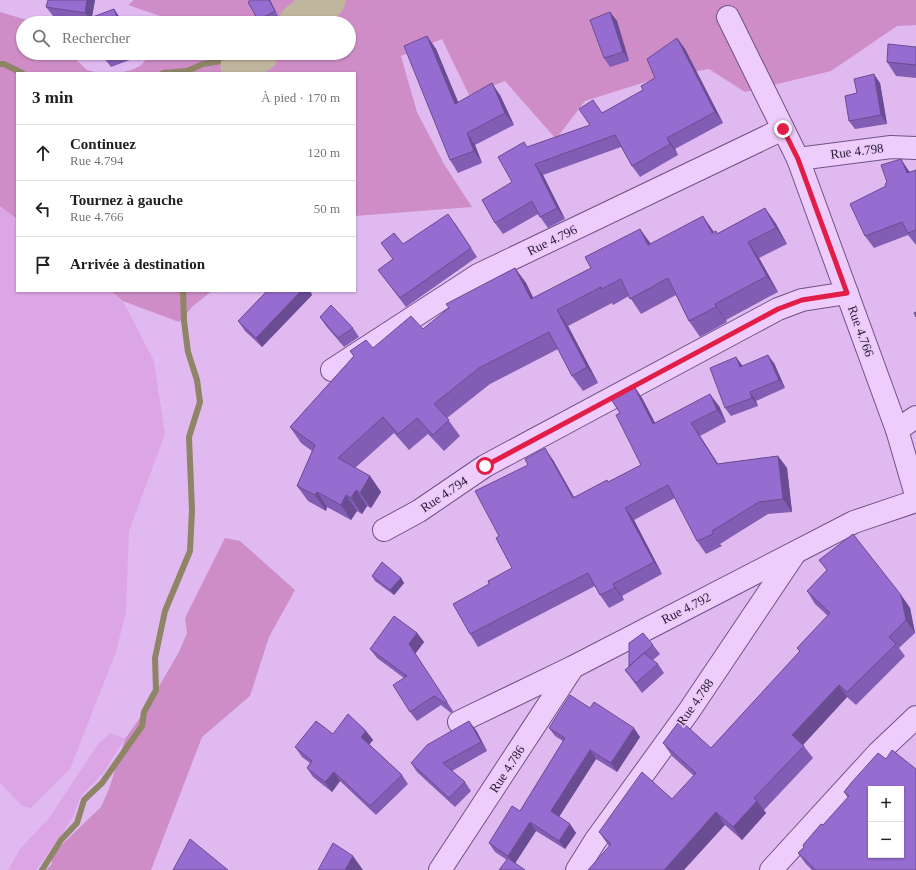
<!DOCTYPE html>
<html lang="fr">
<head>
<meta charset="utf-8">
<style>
	:root { --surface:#fff; --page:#f6f6f6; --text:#202124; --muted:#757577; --line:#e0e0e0 }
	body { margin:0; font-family:Georgia,serif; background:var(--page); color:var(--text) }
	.controls { position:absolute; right:12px; bottom:12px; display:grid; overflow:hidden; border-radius:0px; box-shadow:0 1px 3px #0004 }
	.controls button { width:36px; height:36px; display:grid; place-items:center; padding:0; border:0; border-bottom:1px solid var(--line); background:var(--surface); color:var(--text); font:20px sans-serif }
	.stop { position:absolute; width:12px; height:12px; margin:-9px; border:3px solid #e11d48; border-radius:50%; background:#fff }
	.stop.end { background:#e11d48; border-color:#fff; box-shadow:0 1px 4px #0008 }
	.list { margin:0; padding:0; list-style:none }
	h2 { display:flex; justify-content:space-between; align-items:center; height:52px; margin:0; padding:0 16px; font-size:17px }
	h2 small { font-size:13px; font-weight:400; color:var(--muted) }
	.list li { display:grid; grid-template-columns:26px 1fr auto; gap:12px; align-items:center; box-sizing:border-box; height:56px; padding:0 16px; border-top:1px solid var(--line) }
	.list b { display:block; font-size:15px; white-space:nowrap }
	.list p { margin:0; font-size:13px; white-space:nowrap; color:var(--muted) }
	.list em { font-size:13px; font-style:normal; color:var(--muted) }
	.icon { flex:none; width:22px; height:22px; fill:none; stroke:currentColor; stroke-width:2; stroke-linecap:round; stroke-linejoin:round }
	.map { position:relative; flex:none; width:916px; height:870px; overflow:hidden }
	.search { position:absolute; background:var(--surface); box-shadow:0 1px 3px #0004; left:16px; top:16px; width:340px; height:44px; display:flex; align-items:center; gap:10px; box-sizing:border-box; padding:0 14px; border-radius:22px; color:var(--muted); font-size:15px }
	.panel { position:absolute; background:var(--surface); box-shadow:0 1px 3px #0004; left:16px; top:72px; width:340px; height:220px; border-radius:0px }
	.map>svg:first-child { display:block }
</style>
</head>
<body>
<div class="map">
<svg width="916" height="870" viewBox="0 0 916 870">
	<rect width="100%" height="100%" fill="#e0b9f0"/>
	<g fill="#dca6e6">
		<path d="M0,206L17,219V291H111L123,301L154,361L165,434L129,531L126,612L116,652L70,769L31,808L22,806L0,783Z"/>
		<path d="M110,733L125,739L103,773L81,796L72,819L36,870H8L20,849L49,818L98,744Z"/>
	</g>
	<g fill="#ce8dc6">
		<path d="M134,0H916V25L897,26L831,71L745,92L709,69L658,78L585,101L556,139L505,81L469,95L442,39L401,56L417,112L444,164L472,207L355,216V73H118C134,70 142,68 150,53H349V23H163V17L128,5Z"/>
		<path d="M0,12L37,23H23V53H69L87,70L99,73H17V219L0,206Z"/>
		<path d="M111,291H212L193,306L179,322L123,301Z"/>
		<path d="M225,538L240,541L295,590L269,637L250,696L202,737L151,870H46L52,864L51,855L101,807L109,789L125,739L144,712L179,652L187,633L185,618Z"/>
	</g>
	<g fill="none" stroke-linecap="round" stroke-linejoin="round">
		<g stroke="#8e8466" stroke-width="6">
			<path d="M0,64H4L22,73"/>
			<path d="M163,73L187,71L203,64L221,61L240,66L235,73"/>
			<path d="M42,870L61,840L77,823L84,800L102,783L142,726L144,712L156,690L155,658L165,611L190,551L192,510L189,437L200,402L197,380L188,352L184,321L183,291"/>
		</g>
		<g stroke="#c0b69e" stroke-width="39">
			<path d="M298,23L326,0"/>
			<path d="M240,66L259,53"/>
		</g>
		<defs>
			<g id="minor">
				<path d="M728,17L798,159L897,430L916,495"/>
				<path d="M798,159L891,147L916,148"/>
				<path d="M332,370L478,275L783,129"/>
				<path d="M897,430L916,417"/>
				<path d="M384,530L419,511L485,466L778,309L802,300L847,293"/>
				<path d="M459,722L573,667L854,522L916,501"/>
				<path d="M440,870L573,667"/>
				<path d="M577,870L595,841L689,711L795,553"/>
				<path d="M771,870L878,753L916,717"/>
			</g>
		</defs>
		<use href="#minor" stroke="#6f5387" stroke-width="24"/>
		<use href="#minor" stroke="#eeccfb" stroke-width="22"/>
	</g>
	<g fill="#825db4">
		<path d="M48,0H95L92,17L114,9L120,18L91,22L53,16L46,7Z"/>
		<path d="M270,0L278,16L265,23H260L258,20Z"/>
		<path d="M610,12L617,21L629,61L610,67L604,58Z"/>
		<path d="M427,36L436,49L458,102L500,95L514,125L475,145L482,163L458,173L450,160Z"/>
		<path d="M677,38L685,49L723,123L675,149L678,155L640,177L632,166L621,147L543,175L565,219L548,228L538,214L503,234L495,223L512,182L528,147L590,125L602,113L643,90L655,78Z"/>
		<path d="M916,47V78L896,76L887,62Z"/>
		<path d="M102,53H133L135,58L111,67L104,58Z"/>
		<path d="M880,83L887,124L855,129L849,121L857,93Z"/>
		<path d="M916,170V245L908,235L874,248L865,236L887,182L909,171L910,172Z"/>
		<path d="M765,208L776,224L787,244L759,258L778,292L726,320L727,322L700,337L689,321L676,295L641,314L629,296L613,305L612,303L568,326L598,383L583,391L572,376L558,349L490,384L447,418L460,436L444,451L428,434L409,450L394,433L355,468L370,476L381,492L371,508L367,506L362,514L357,511L351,520L327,507L326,511L308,501L297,486L312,451L301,443L290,427L354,356L350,351L373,348L423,329L515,268L526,283L533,298L591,268L640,229L650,244L714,232L718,233Z"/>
		<path d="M455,223L477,257L406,307L378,270L393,259L403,244Z"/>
		<path d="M267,291H310L312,295L262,347L245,331L238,321Z"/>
		<path d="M320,317L353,328L359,337L344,347L326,326Z"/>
		<path d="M774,363L785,388L756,401L758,406L731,416L725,408L742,366Z"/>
		<path d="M634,386L642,398L655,423L719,406L726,422L700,436L718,464L778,456L787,468L792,512L768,514L720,544L722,546L706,554L697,541L675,498L634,520L662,574L622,596L624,600L609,608L600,595L595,586L478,647L470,634L489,584L512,568L499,536L553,460L574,497L609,482L641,465L620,413Z"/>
		<path d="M819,560L901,595L910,608L915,633L899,648L905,656L856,705L847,697L803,745L813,758L764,810L766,813L742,840L725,825L609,846L599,832L672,799L694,776L672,756L663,743L711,748L800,652L797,648L828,616L815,604L807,591L827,570Z"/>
		<path d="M372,576L401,578L404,583L394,595L375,581Z"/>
		<path d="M417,633L424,642L415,654L453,711L451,713L441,705L417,721L410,712L404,678L377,658L370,649Z"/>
		<path d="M653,645L660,654L653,660L658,664L664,673L642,693L625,670Z"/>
		<path d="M590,708L640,737L617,772L596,759L559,817L570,824L576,833L565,849L536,831L515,863L507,860L495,852L489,843L520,811L563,741L555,736L549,728Z"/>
		<path d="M476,730L487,751L452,771L465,782L471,791L455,807L417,772L411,763Z"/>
		<path d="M366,731L373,740L369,744L402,775L408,784L376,815L340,781L332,792L313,777L307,768L310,763L302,757L295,747L333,734Z"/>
		<path d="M852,782L916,870H812L806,864L798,853L804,847L803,845L823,825L848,798L844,792Z"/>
	</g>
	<g fill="#6a4c92">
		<path d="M87,0H95L91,22L85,13Z"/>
		<path d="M269,0H270L278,16L275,11Z"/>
		<path d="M114,9L120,18L122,23H119Z"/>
		<path d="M610,12L617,21L629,61L623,52Z"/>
		<path d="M427,36L436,49L464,116L455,104Z"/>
		<path d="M677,38L685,49L723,123L715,112Z"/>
		<path d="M874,74L880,83L887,124L881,115Z"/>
		<path d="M492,83L500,95L514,125L505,113Z"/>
		<path d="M467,133L475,145L482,163L474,151Z"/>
		<path d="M667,138L675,149L678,155L670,144Z"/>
		<path d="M901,159L909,171L915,185L907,173Z"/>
		<path d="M535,164L543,175L565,219L557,208Z"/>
		<path d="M765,208L776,224L787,244L776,228Z"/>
		<path d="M703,216L714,232L712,233Z"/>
		<path d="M640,229L651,244L648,245Z"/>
		<path d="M748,242L759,258L778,292L767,276Z"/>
		<path d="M515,268L526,283L542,315L531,299Z"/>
		<path d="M301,291H310L312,295L262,347L256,338Z"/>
		<path d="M715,304L726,320L727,322L716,307Z"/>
		<path d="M557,310L568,326L598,383L587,367Z"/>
		<path d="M768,355L774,363L785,388L779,380Z"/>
		<path d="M736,357L742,365L746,375L740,367Z"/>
		<path d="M634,386L642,398L662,436L653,424Z"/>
		<path d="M750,392L756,401L758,406L752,398Z"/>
		<path d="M710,394L719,406L726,422L717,410Z"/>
		<path d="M691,423L700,436L726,476L717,464Z"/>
		<path d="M545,448L553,460L581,510L573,498Z"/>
		<path d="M778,456L787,468L792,512L783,499Z"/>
		<path d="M370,476L381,492L371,508L360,493Z"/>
		<path d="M356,490L367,506L362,514L351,498Z"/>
		<path d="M317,492L327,507L326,511L315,495Z"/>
		<path d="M346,495L357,511L351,520L341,505Z"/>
		<path d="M625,508L634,520L662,574L654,562Z"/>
		<path d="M401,578L404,583L394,595L390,590Z"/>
		<path d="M613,584L622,596L624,600L615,588Z"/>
		<path d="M901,595L910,608L915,633L906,620Z"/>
		<path d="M417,633L424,642L415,654L453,711L409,644Z"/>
		<path d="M839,685L847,697L801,747L792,735Z"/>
		<path d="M469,721L476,730L487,751L481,742Z"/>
		<path d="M634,728L640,737L617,772L611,763Z"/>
		<path d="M366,731L373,740L368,746L361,737Z"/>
		<path d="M590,750L596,759L557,820L551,811Z"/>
		<path d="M334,772L340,781L332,792L325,782Z"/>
		<path d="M757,801L766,813L742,840L733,827Z"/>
		<path d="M716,812L725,825L684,870H664Z"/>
		<path d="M530,822L536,831L514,865L508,856Z"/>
		<path d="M570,824L576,833L565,849L559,841Z"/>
		<path d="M353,856L363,870H345Z"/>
	</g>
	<g fill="#976cd1" stroke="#6a4c92" fill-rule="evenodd">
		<path d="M48,0H87L85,13L46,7Z"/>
		<path d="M251,0H269L275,11L258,20L248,2Z"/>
		<path d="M114,9L119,23H92L90,18Z"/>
		<path d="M610,12L623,52L604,58L590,20Z"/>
		<path d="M427,36L455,104L492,83L505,113L467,133L474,151L450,160L404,46Z"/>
		<path d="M677,38L715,112L667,138L670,144L632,166L615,135L535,164L557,208L540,217L532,201L495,223L482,200L512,182L498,157L524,142L527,147L590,125L579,109L593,100L602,113L643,90L641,86L655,78L647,59Z"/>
		<path d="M888,44L916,47V65L887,62Z"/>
		<path d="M102,53H117L104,58Z"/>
		<path d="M874,74L881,115L849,121L845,96L857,93L854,79Z"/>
		<path d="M901,159L907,173L916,170V230L908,233L902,222L865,236L850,204L886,186L885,184L887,182L881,165Z"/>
		<path d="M765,208L776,228L748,242L767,276L715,304L716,307L689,321L668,278L630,299L621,279L602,289L601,287L557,310L587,367L572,376L549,332L479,368L434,404L449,420L433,435L417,418L398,434L383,417L338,458L370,476L360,493L356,490L351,498L346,495L341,505L317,492L315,495L297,486L315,445L290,427L354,356L350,351L366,340L373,348L411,316L423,329L449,308L446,304L515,268L531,299L591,268L585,257L640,229L648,245L703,216L712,233L716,231L717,234Z"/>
		<path d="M448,214L471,248L400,298L378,270L393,259L381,243L394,233L403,244Z"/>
		<path d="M267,291H301L256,338L238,321Z"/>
		<path d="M331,305L353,328L338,338L320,317Z"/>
		<path d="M916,312V317L914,313Z"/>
		<path d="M768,355L779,380L750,392L752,398L725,408L710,368L736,357L740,367Z"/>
		<path d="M634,386L653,424L710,394L717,410L691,423L717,464L778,456L783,499L759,502L712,531L713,534L697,541L668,485L625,508L654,562L613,584L615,588L600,595L588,573L470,634L453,604L489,584L488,581L512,568L496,538L499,536L475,491L528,465L525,459L545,448L573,498L607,480L608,482L641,465L616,415L620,413L611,399Z"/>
		<path d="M853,534L901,595L906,620L889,637L896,644L847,692L839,685L792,735L804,746L754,798L757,801L733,827L716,812L664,870H588L611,844L599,832L642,772L672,799L696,773L663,743L680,720L711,748L800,651L797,648L830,613L807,591L827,570L819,560Z"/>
		<path d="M382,562L401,578L390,590L372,576Z"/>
		<path d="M394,616L417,633L409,644L447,702L445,703L434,696L410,712L393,685L407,676L370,649Z"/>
		<path d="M643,633L653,645L644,653L658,664L636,683L625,670L644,653L629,666V643Z"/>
		<path d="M570,695L590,708L594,702L634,728L611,763L590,750L551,811L570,824L559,841L530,822L508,856L489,843L512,806L520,811L565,738L549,728Z"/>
		<path d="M348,714L366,731L361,737L402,775L370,806L334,772L325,782L307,768L312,761L295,747L316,721L333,734Z"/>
		<path d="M469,721L481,742L443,763L465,782L449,798L411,763L427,745Z"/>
		<path d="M892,750L916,769V870H816L798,853L804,847L803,845L821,824L823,825L849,796L844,792L852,782L878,753L886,759ZM871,789H901V855H871Z"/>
		<path d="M190,839L228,870H173Z"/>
		<path d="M333,843L353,856L345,870H318Z"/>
		<path d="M508,858L525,870H499Z"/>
	</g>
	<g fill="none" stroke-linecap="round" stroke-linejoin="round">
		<path stroke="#e11d48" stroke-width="5" d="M485,466L778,309L802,300L847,293L798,159L783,129"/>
	</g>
	<g text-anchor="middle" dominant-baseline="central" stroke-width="3" stroke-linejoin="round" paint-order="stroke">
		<g font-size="13" fill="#271935" stroke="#eac9f7">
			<text transform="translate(857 151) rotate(-7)">Rue 4.798</text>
			<text transform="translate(552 240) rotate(-26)">Rue 4.796</text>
			<text transform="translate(861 331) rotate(70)">Rue 4.766</text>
			<text transform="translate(444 494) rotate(-34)">Rue 4.794</text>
			<text transform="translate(686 608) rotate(-27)">Rue 4.792</text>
			<text transform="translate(695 702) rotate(-55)">Rue 4.788</text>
			<text transform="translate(507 769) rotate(-57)">Rue 4.786</text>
		</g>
	</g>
</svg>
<div class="controls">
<button>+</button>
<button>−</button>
</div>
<div class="stop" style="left:485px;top:466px"></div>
<div class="stop end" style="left:783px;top:129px"></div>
<div class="search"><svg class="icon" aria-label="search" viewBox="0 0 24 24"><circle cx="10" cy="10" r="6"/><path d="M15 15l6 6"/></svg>Rechercher</div>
<section class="panel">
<h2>3 min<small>À pied · 170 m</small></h2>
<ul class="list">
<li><svg class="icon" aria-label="ahead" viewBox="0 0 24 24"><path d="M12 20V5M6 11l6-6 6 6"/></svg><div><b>Continuez</b><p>Rue 4.794</p></div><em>120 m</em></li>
<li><svg class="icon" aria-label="left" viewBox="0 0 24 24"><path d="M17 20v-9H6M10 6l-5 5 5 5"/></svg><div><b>Tournez à gauche</b><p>Rue 4.766</p></div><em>50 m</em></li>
<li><svg class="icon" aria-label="arrive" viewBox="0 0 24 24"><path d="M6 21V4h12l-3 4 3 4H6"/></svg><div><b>Arrivée à destination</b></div></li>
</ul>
</section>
</div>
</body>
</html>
